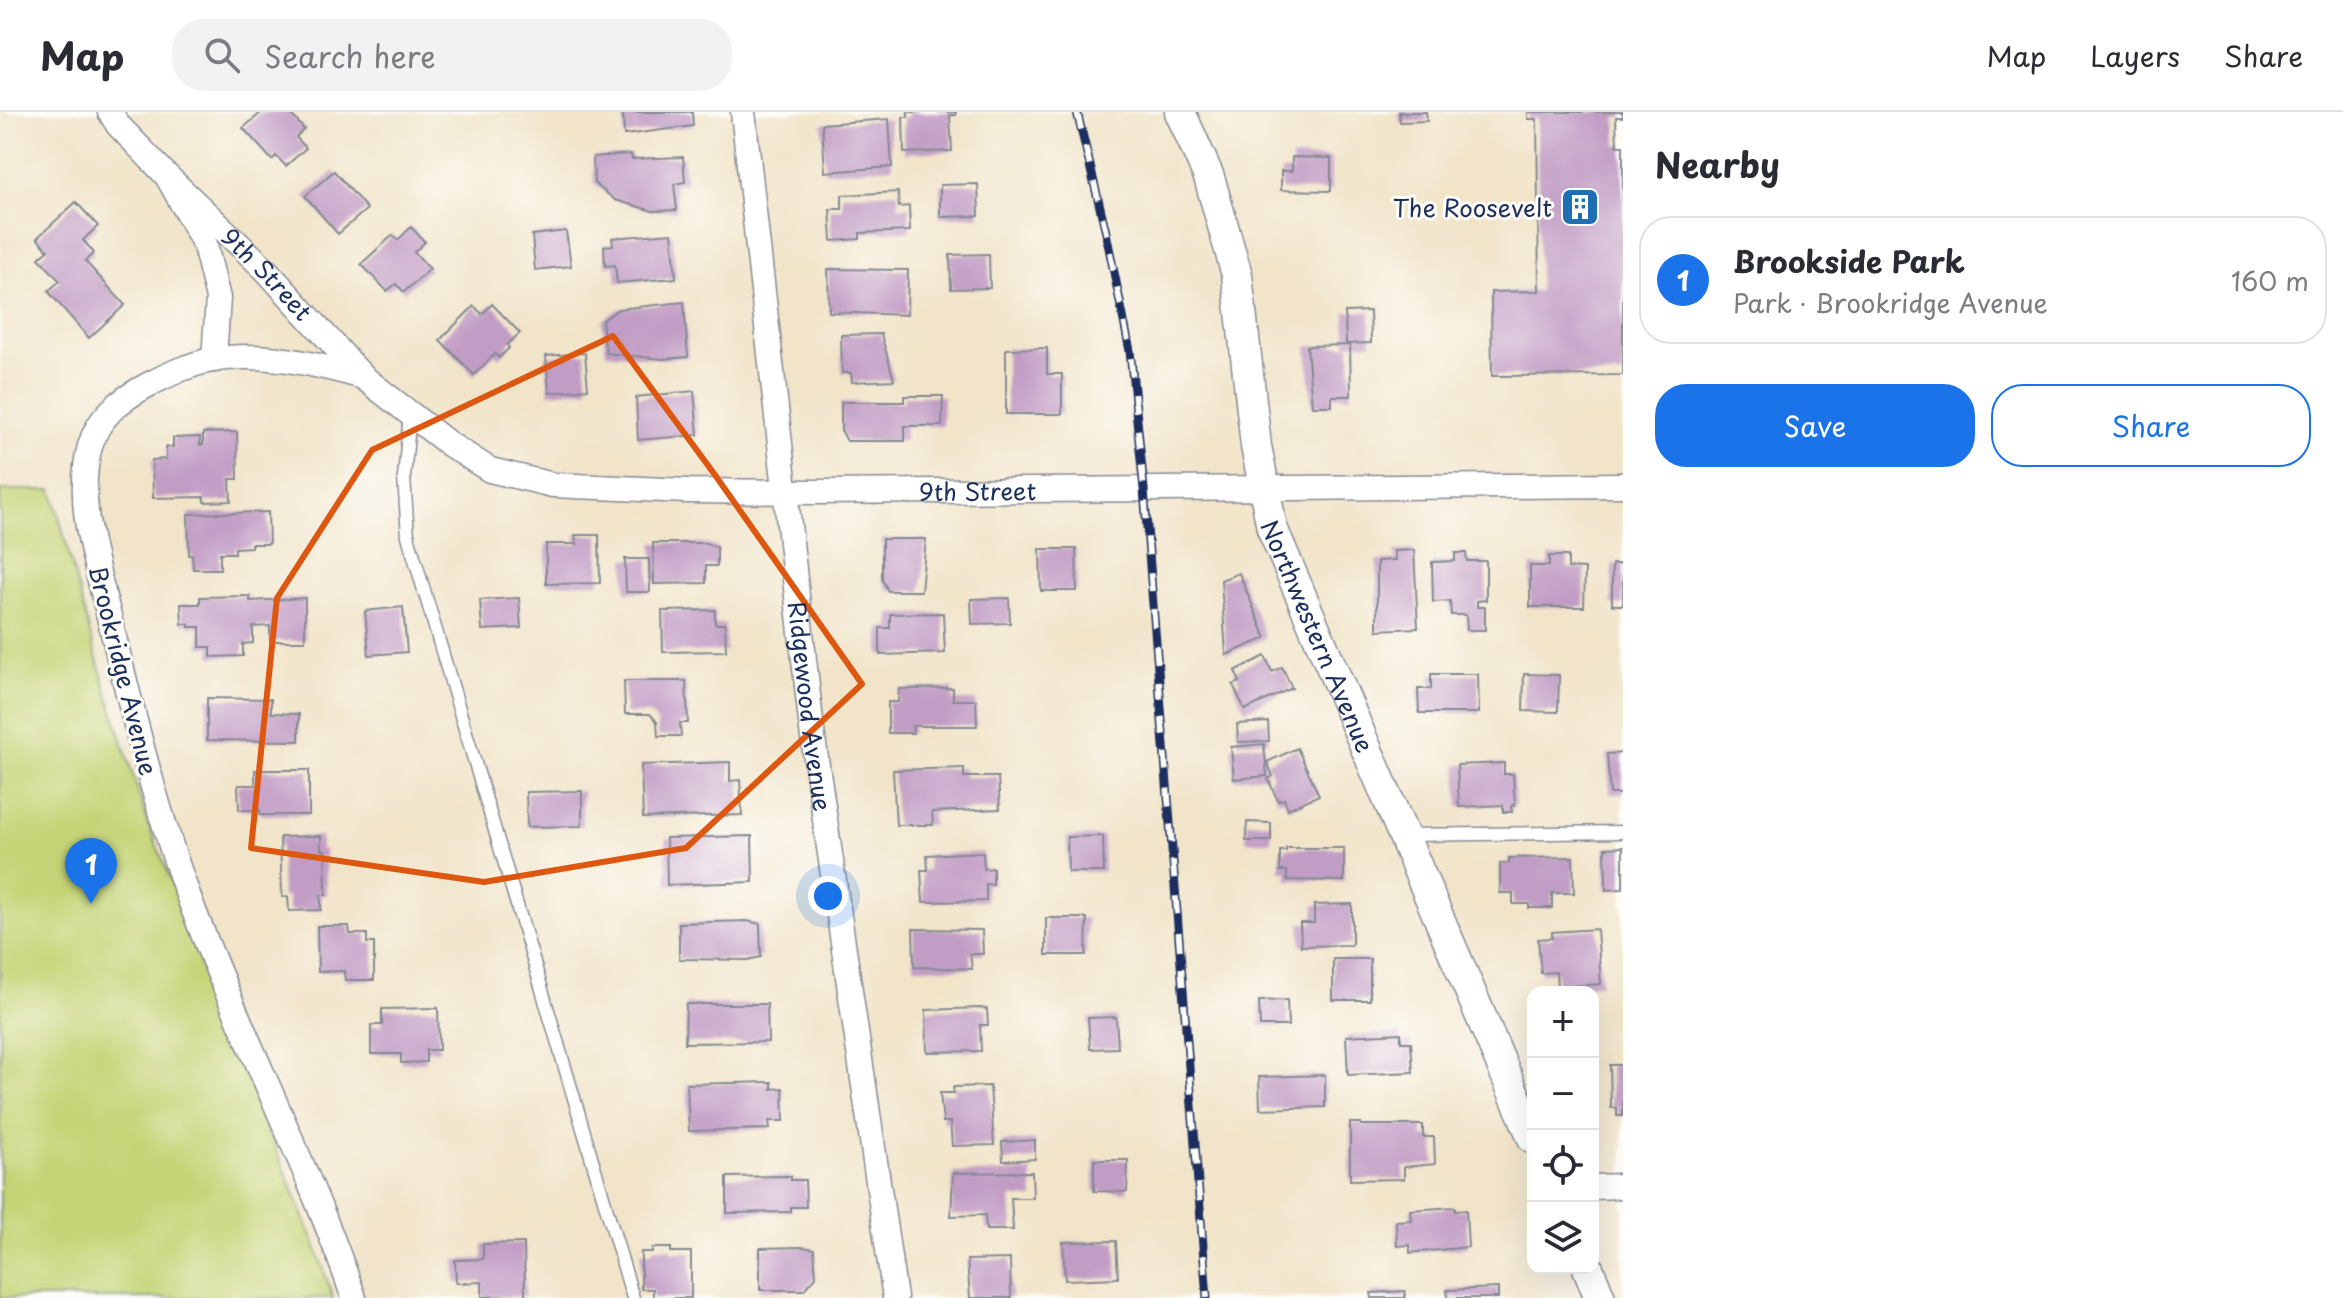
<!DOCTYPE html>
<html lang="en">
<head>
<meta charset="utf-8">
<style>
	:root { --surface:#fff; --page:#f2f2f3; --text:#2b2b33; --muted:#7c7c81; --line:#e1e1e2; --accent:#1a73e8 }
	body { margin:0; font-family:"Playpen Sans",sans-serif; background:var(--page); color:var(--text) }
	.controls { position:absolute; right:24px; bottom:24px; display:grid; overflow:hidden; border-radius:16px; box-shadow:0 8px 32px #0002 }
	.controls button { width:72px; height:72px; display:grid; place-items:center; padding:0; border:0; border-bottom:2px solid var(--line); background:var(--surface); color:var(--text); font:40px sans-serif }
	.you { position:absolute; left:828px; top:784px; width:28px; height:28px; margin:-20px; border:6px solid #fff; border-radius:50%; background:#1a73e8; box-shadow:0 0 0 12px #1a73e833 }
	.badge { display:grid; place-items:center; width:52px; height:52px; border-radius:50%; background:var(--accent); color:#fff; font-size:26px; font-weight:700 }
	.pin { position:absolute; translate:-50% -66px; filter:drop-shadow(0 2px 4px #0008) }
	.pin::after { content:''; position:absolute; top:42px; width:28px; height:24px; background:inherit; clip-path:polygon(0 0,100% 0,50% 100%) }
	.list { margin:0; padding:0; list-style:none }
	h2 { display:flex; justify-content:space-between; align-items:center; height:104px; margin:0; padding:0 32px; font-size:34px }
	h2 small { font-size:26px; font-weight:400; color:var(--muted) }
	.list li { display:grid; grid-template-columns:52px 1fr auto; gap:24px; align-items:center; box-sizing:border-box; height:128px; margin:0 16px 16px; padding:0 16px; border:2px solid var(--line); border-radius:32px }
	.list b { display:block; font-size:30px; white-space:nowrap }
	.list p { margin:0; font-size:26px; white-space:nowrap; color:var(--muted) }
	.list em { font-size:26px; font-style:normal; color:var(--muted) }
	.actions { display:flex; gap:16px; padding:24px 32px }
	.actions a { flex:1; padding:18px 0; border:2px solid var(--accent); border-radius:32px; text-align:center; font-size:28px; color:var(--accent) }
	.actions .main { background:var(--accent); color:#fff }
	.icon { flex:none; width:44px; height:44px; fill:none; stroke:currentColor; stroke-width:2; stroke-linecap:round; stroke-linejoin:round }
	.map { position:relative; flex:none; width:1623px; height:1186px; overflow:hidden }
	header { display:flex; align-items:center; gap:48px; box-sizing:border-box; height:112px; padding:0 40px; background:var(--surface); border-bottom:2px solid var(--line) }
	header strong { font-size:38px }
	nav { display:flex; gap:44px; margin-inline-start:auto; font-size:28px }
	.search { width:560px; height:72px; background:var(--page); display:flex; align-items:center; gap:20px; box-sizing:border-box; padding:0 28px; border-radius:32px; color:var(--muted); font-size:30px }
	main { display:flex }
	aside { flex:1; background:var(--surface) }
	.map>svg:first-child { display:block }
</style>
</head>
<body>
<header>
<strong>Map</strong>
<div class="search"><svg class="icon" aria-label="search" viewBox="0 0 24 24"><circle cx="10" cy="10" r="6"/><path d="M15 15l6 6"/></svg>Search here</div>
<nav><a>Map</a><a>Layers</a><a>Share</a></nav>
</header>
<main>
<div class="map">
<svg width="1623" height="1186" viewBox="0 0 1623 1186">
	<rect width="100%" height="100%" fill="#fdfcf7"/>
	<filter id="ink" filterUnits="userSpaceOnUse"><feTurbulence type="fractalNoise" baseFrequency=".0125" numOctaves="2"/><feDisplacementMap in="SourceGraphic" scale="16" xChannelSelector="R" yChannelSelector="G"/><feConvolveMatrix kernelMatrix="1 2 1 2 8 2 1 2 1" color-interpolation-filters="sRGB"/></filter>
	<filter id="wash" filterUnits="userSpaceOnUse"><feTurbulence type="fractalNoise" baseFrequency=".006" numOctaves="4" result="noise"/><feDisplacementMap in="SourceGraphic" scale="32" xChannelSelector="R" yChannelSelector="G"/><feGaussianBlur stdDeviation="1.8" result="paint"/><feColorMatrix in="noise" values="0 0 0 0 0 0 0 0 0 0 0 0 0 0 0 0 0 1.4 0 .05"/><feComposite in="paint" operator="in"/></filter>
	<g filter="url(#wash)">
		<rect width="100%" height="100%" fill="#f1e4c9"/>
		<path fill="#c5d476" stroke="#70826a" stroke-width="2" d="M0,378H52L94,537L148,712L212,869L242,955L315,1132L333,1186H0Z"/>
		<g id="blocks">
			<g fill="#c19cc5">
				<path d="M262,0H289L304,17L296,25L306,36L286,54L276,44L272,48L243,16Z"/>
				<path d="M623,0H692L693,14L624,23Z"/>
				<path d="M908,0H956V3H950L952,39L904,41L903,5H908Z"/>
				<path d="M1399,0H1426L1427,9L1400,10Z"/>
				<path d="M1528,0H1623V5H1616L1617,34H1623V263L1492,264L1491,180L1539,179L1537,7H1528Z"/>
				<path d="M889,7L892,55L825,60L822,12Z"/>
				<path d="M631,42L632,47L683,45L685,70L674,72L677,98L653,99L615,88L594,71L593,45Z"/>
				<path d="M1292,45L1331,46V79L1281,78V59H1292Z"/>
				<path d="M334,59L367,97L338,122L305,84Z"/>
				<path d="M978,72L979,104L940,105V73Z"/>
				<path d="M898,80L899,95L909,94L910,119L860,121V127L832,129L830,97H842V83Z"/>
				<path d="M76,90L98,114L83,128L94,141L85,149L125,193L89,226L48,179L60,169L39,146L48,138L37,126Z"/>
				<path d="M411,115L425,130L414,140L430,157L404,180L396,172L387,179L361,152L393,123L398,128Z"/>
				<path d="M566,119L571,154L535,158L532,123Z"/>
				<path d="M672,121L676,166L617,171L615,153L605,154L604,134L613,133L612,126Z"/>
				<path d="M989,142L990,176L951,177L950,143Z"/>
				<path d="M828,157L908,158L907,203L829,200Z"/>
				<path d="M684,190L688,245L662,247L606,241L602,209L618,197Z"/>
				<path d="M492,192L520,221L507,233L509,236L499,246L495,242L474,263L440,228L474,194L482,202Z"/>
				<path d="M1370,199L1371,231L1346,232L1345,200Z"/>
				<path d="M881,222L894,268L852,270L851,261H842L841,223Z"/>
				<path d="M1350,233L1351,284H1332V294H1312L1307,234Z"/>
				<path d="M1047,236V262H1062V302H1006V237Z"/>
				<path d="M585,241L588,277L549,281L546,244Z"/>
				<path d="M694,279L698,323L638,328L636,285Z"/>
				<path d="M904,284H943L942,314H905V329H847L841,318V290H904Z"/>
				<path d="M237,320L238,367H230L231,389L204,390V385L153,386L152,348L166,347V335H173V326L200,325V333H203V321Z"/>
				<path d="M268,400L269,432H251V435L235,436V441H220V457H193L192,443H189L188,402Z"/>
				<path d="M575,423H599L600,471L546,472V432H577Z"/>
				<path d="M882,427H926L921,479H888L882,467Z"/>
				<path d="M653,431H705L717,435V454H706V471L654,472Z"/>
				<path d="M1040,437H1076L1077,479H1041Z"/>
				<path d="M1414,438L1418,516L1377,518V449L1395,448L1394,439Z"/>
				<path d="M1455,441H1466L1467,449H1486V488L1477,489V495H1485V518H1467L1466,503H1451L1450,489L1433,490L1432,450L1455,449Z"/>
				<path d="M1549,444H1568V456L1585,457L1584,495H1530V454H1549Z"/>
				<path d="M625,447H649L650,480H626Z"/>
				<rect x="1612" y="452" width="11" height="41"/>
				<path d="M1239,461L1266,526L1226,543L1221,468Z"/>
				<path d="M250,484V489L305,486V529H270V514L253,515V531L243,532V544L211,545V535H200V515H189V512H182L181,492H200V485Z"/>
				<path d="M519,486L521,516L482,518L480,488Z"/>
				<path d="M1009,486L1010,511L972,512L971,487Z"/>
				<path d="M403,495L407,540L369,543L365,499Z"/>
				<path d="M715,498V512H725L726,539L663,540L662,499Z"/>
				<path d="M943,501L945,541L880,543V516H890V502Z"/>
				<path d="M1265,544L1272,560L1282,555L1292,576L1245,598L1233,573L1240,570L1235,559Z"/>
				<path d="M1431,562H1478L1479,601H1419L1418,577H1431Z"/>
				<path d="M1524,562L1559,563L1558,600L1523,599Z"/>
				<path d="M624,569H686L688,611H680L681,624H658L657,610L650,602H625Z"/>
				<path d="M953,576V588H976L977,614H912L913,621H888V590H898L899,577Z"/>
				<path d="M207,586L271,587V601L299,602V629L207,628Z"/>
				<path d="M1268,610L1269,629L1238,630L1237,612Z"/>
				<path d="M1264,632L1267,664L1234,667L1231,635Z"/>
				<path d="M1297,636L1319,683L1288,697L1284,687L1278,689L1268,667L1273,664L1267,650Z"/>
				<path d="M1623,641V682H1610L1607,642Z"/>
				<path d="M730,650V669L740,668L742,703L643,706L641,653Z"/>
				<path d="M1504,651V662H1513L1515,693L1511,694L1512,700H1503V693L1459,695L1457,653Z"/>
				<path d="M964,656V665H998L1000,697L932,700L933,713H896L893,658Z"/>
				<path d="M255,658H309V703H260V698H239L238,673H255Z"/>
				<path d="M582,679V714L527,715L526,680Z"/>
				<path d="M1247,710L1271,711V729H1246Z"/>
				<path d="M321,724V738H325L326,783H321V798L289,799L288,785H282L280,725Z"/>
				<path d="M752,724L753,770L667,773L666,726Z"/>
				<path d="M1103,724L1104,760H1068L1067,725Z"/>
				<path d="M1623,735V777L1606,778L1605,736Z"/>
				<path d="M1286,736H1344V769L1287,768V759H1280V739H1286Z"/>
				<path d="M983,740L984,757L993,756V773L986,772V789L923,790L921,758H928L927,743Z"/>
				<path d="M1573,745L1574,781H1552V796H1529V792H1513V781H1500V752L1509,751V746Z"/>
				<path d="M1352,792V833L1301,834L1300,811H1314V793Z"/>
				<path d="M1046,806H1087L1086,843H1046Z"/>
				<path d="M747,809L760,812L761,845L748,848L679,847V811Z"/>
				<path d="M317,814H349L350,822H367V831H374V868H345L344,859L318,860Z"/>
				<path d="M913,817L982,818L983,842H970L972,857L914,855Z"/>
				<path d="M1597,817L1601,872L1557,875L1556,860L1541,861L1538,827L1552,826V820Z"/>
				<rect x="1333" y="847" width="37" height="41"/>
				<path d="M1287,888L1288,914H1260L1259,889Z"/>
				<path d="M686,892H767L768,930L685,931Z"/>
				<path d="M438,896L439,938H426V950L401,951V942H371V913H382V897Z"/>
				<path d="M980,896L987,897L988,913H980L981,939L927,940L926,898Z"/>
				<path d="M1116,905L1118,936L1090,937L1088,906Z"/>
				<path d="M1401,921V930H1411L1413,960L1348,963L1346,924Z"/>
				<path d="M1610,953H1623V1004H1617V996H1611Z"/>
				<path d="M1325,963V995L1260,997L1259,965Z"/>
				<path d="M772,970V977L783,976L784,1009H769L770,1017L689,1019L687,972Z"/>
				<path d="M990,974L994,1033L952,1034L950,1010H943L940,981H954L953,975Z"/>
				<path d="M1350,1011H1361V1013H1423V1025H1434L1435,1052L1404,1055V1067L1350,1068Z"/>
				<path d="M1035,1028V1047L1003,1049L1002,1030Z"/>
				<path d="M1094,1048H1128L1127,1080L1094,1079Z"/>
				<path d="M1032,1060L1033,1086H1011L1013,1118H986L985,1103L951,1104L953,1061Z"/>
				<path d="M791,1064V1068H805L806,1095H791V1100L727,1101V1065Z"/>
				<path d="M1455,1095V1099L1466,1098L1468,1135L1410,1141V1133L1397,1134L1396,1109L1411,1108L1410,1098Z"/>
				<path d="M1116,1129L1118,1166L1065,1168L1063,1130Z"/>
				<path d="M524,1131L525,1184L482,1185V1170L456,1171L455,1148L483,1147V1132Z"/>
				<path d="M802,1135L814,1137L816,1165L804,1178H760V1136Z"/>
				<path d="M652,1136H671V1140H691V1186H653V1177H641V1140H652Z"/>
				<path d="M1010,1147L1011,1186H970L967,1148Z"/>
				<path d="M1498,1176V1186H1448L1447,1178Z"/>
				<path d="M1405,1179V1186H1372L1371,1181Z"/>
			</g>
		</g>
	</g>
	<g filter="url(#ink)">
		<use href="#blocks" fill-opacity="0" stroke="#868a94" stroke-width="2"/>
		<g fill="none" stroke-linecap="round" stroke-linejoin="round">
			<defs>
				<g id="service">
					<path d="M410,302L404,365L408,424L633,1186"/>
					<path d="M1406,723L1623,720"/>
				</g>
				<g id="minor">
					<path d="M110,0L118,13L167,64L205,133L218,186L214,248"/>
					<path id="s1" d="M743,0L812,619L895,1186"/>
					<path id="s2" d="M167,64L265,157L363,265L449,332L490,358L553,373L687,379L814,380L1623,373"/>
					<path d="M1593,1075L1623,1074"/>
					<path d="M354,1186C309,1056 246,933 196,804C159,709 135,611 111,513C98,456 74,392 90,334C98,305 120,288 146,274C167,263 189,252 213,248C262,239 316,252 363,265"/>
				</g>
				<g id="tertiary">
					<path id="s3" d="M1180,0L1209,65L1237,163L1256,334L1272,416L1533,1026"/>
					<path d="M1588,1156L1600,1186"/>
				</g>
			</defs>
			<use href="#service" stroke="#868a94" stroke-width="15"/>
			<use href="#minor" stroke="#868a94" stroke-width="27"/>
			<use href="#tertiary" stroke="#868a94" stroke-width="33"/>
			<use href="#service" stroke="#fff" stroke-width="12"/>
			<use href="#minor" stroke="#fff" stroke-width="24"/>
			<use href="#tertiary" stroke="#fff" stroke-width="30"/>
			<defs>
				<path id="rail" d="M1077,0L1105,116L1130,239L1144,377L1207,1186"/>
			</defs>
			<use href="#rail" stroke="#1b2f5e" stroke-width="9"/>
			<use href="#rail" stroke="#fdfcf7" stroke-width="6" stroke-dasharray="18" stroke-linecap="butt"/>
		</g>
	</g>
	<path fill="none" stroke="#de5710" stroke-width="6" stroke-linejoin="round" d="M613,224L715,363L862,572L686,736L484,770L251,736L277,486L372,338Z"/>
	<defs>
		<symbol id="building-square" viewBox="-11 -11 22 22"><rect x="-9" y="-9" width="18" height="18" rx="4" fill="#1f6fb2" stroke="#fdfcf7"/><path d="M-4-6H4V6H1V3H-1V6H-4ZM-2.5-4.3h1.7v1.8h-1.7ZM.8-4.3h1.7v1.8H.8ZM-2.5-1h1.7V.8h-1.7ZM.8-1h1.7V.8H.8Z" fill="#fff"/></symbol>
	</defs>
	<g fill-rule="evenodd">
		<use href="#building-square" x="1558" y="73" width="44" height="44"/>
	</g>
	<g text-anchor="middle" dominant-baseline="central" stroke-width="6" stroke-linejoin="round" paint-order="stroke">
		<g font-size="24" fill="#1b2f5e" stroke="#fdfcf7" text-anchor="end">
			<text x="1552" y="95">The Roosevelt</text>
		</g>
		<g font-size="24" fill="#1b2f5e" stroke="#fdfcf7">
			<text stroke="none"><textPath href="#s2" startOffset="140">9th Street</textPath></text>
			<text stroke="none"><textPath href="#s2" startOffset="928">9th Street</textPath></text>
			<text stroke="none"><textPath href="#s3" startOffset="546">Northwestern Avenue</textPath></text>
			<text transform="translate(124 558) rotate(76)">Brookridge Avenue</text>
			<text stroke="none"><textPath href="#s1" startOffset="598">Ridgewood Avenue</textPath></text>
		</g>
	</g>
</svg>
<div class="controls">
<button>+</button>
<button>−</button>
<button><svg class="icon" aria-label="locate" viewBox="0 0 24 24"><circle cx="12" cy="12" r="6"/><path d="M12 2v4M12 18v4M2 12h4M18 12h4"/></svg></button>
<button><svg class="icon" aria-label="layers" viewBox="0 0 24 24"><path d="M12 4l9 5-9 5-9-5zM3 14l9 5 9-5"/></svg></button>
</div>
<div class="you"></div>
<div class="pin badge" style="left:91px;top:792px">1</div>
</div>
<aside>
<h2>Nearby<small></small></h2>
<ul class="list">
<li><span class="badge">1</span><div><b>Brookside Park</b><p>Park · Brookridge Avenue</p></div><em>160 m</em></li>
</ul>
<div class="actions"><a class="main">Save</a><a>Share</a></div>
</aside>
</main>
</body>
</html>
